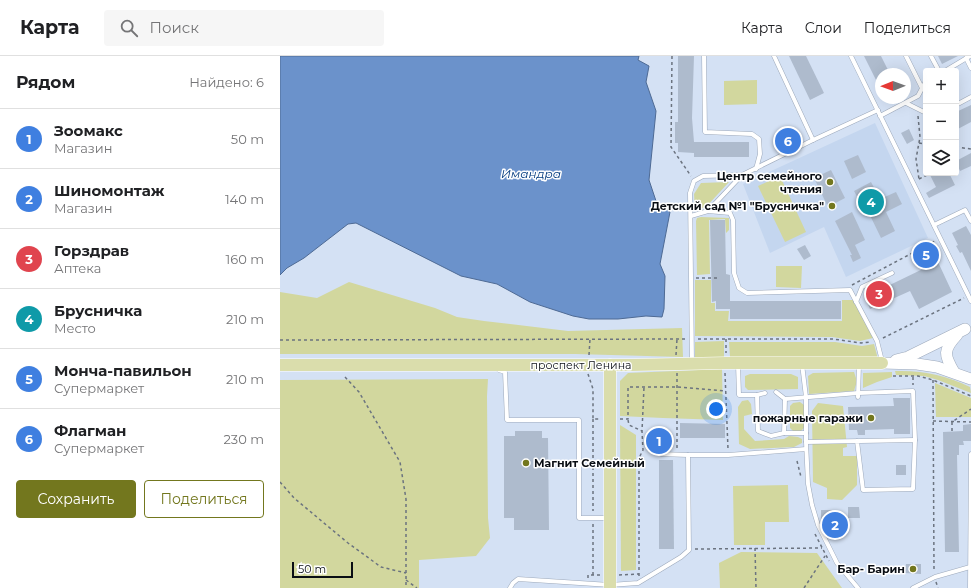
<!DOCTYPE html>
<html lang="ru">
<head>
<meta charset="utf-8">
<style>
	:root { --surface:#fff; --page:#f6f6f6; --text:#202124; --muted:#757577; --line:#e0e0e0; --accent:#73771e }
	body { margin:0; font-family:Montserrat,sans-serif; background:var(--page); color:var(--text) }
	.controls { position:absolute; right:12px; top:12px; display:grid; overflow:hidden; border-radius:4px; box-shadow:0 4px 16px #0002 }
	.controls button { width:36px; height:36px; display:grid; place-items:center; padding:0; border:0; border-bottom:1px solid var(--line); background:var(--surface); color:var(--text); font:20px sans-serif }
	.compass { position:absolute; left:595px; top:12px; width:36px; height:36px; border-radius:50%; background:var(--surface); box-shadow:0 4px 16px #0002; rotate:269deg }
	.scale { position:absolute; left:12px; bottom:10px; width:61px; box-sizing:border-box; padding-left:4px; border:2px solid #0a0e14; border-top:0; font-size:11px; line-height:14px; white-space:nowrap; color:#0a0e14; -webkit-text-stroke:3px #fff; paint-order:stroke }
	.you { position:absolute; left:436px; top:353px; width:14px; height:14px; margin:-10px; border:3px solid #fff; border-radius:50%; background:#1a73e8; box-shadow:0 0 0 6px #1a73e833 }
	.badge { display:grid; place-items:center; width:26px; height:26px; border-radius:50%; background:var(--accent); color:#fff; font-size:13px; font-weight:700 }
	.pin { position:absolute; translate:-50% -50%; border:2px solid #fff; box-shadow:0 1px 4px #0006 }
	.list { margin:0; padding:0; list-style:none }
	h2 { display:flex; justify-content:space-between; align-items:center; height:52px; margin:0; padding:0 16px; font-size:17px }
	h2 small { font-size:13px; font-weight:400; color:var(--muted) }
	.list li { display:grid; grid-template-columns:26px 1fr auto; gap:12px; align-items:center; box-sizing:border-box; height:60px; padding:0 16px; border-top:1px solid var(--line) }
	.list b { display:block; font-size:15px; white-space:nowrap }
	.list p { margin:0; font-size:13px; white-space:nowrap; color:var(--muted) }
	.list em { font-size:13px; font-style:normal; color:var(--muted) }
	.actions { display:flex; gap:8px; padding:12px 16px }
	.actions a { flex:1; padding:9px 0; border:1px solid var(--accent); border-radius:4px; text-align:center; font-size:14px; color:var(--accent) }
	.actions .main { background:var(--accent); color:#fff }
	.icon { flex:none; width:22px; height:22px; fill:none; stroke:currentColor; stroke-width:2; stroke-linecap:round; stroke-linejoin:round }
	.map { position:relative; flex:none; width:691px; height:532px; overflow:hidden }
	header { display:flex; align-items:center; gap:24px; box-sizing:border-box; height:56px; padding:0 20px; background:var(--surface); border-bottom:1px solid var(--line) }
	header strong { font-size:19px }
	nav { display:flex; gap:22px; margin-inline-start:auto; font-size:14px }
	.search { width:280px; height:36px; background:var(--page); display:flex; align-items:center; gap:10px; box-sizing:border-box; padding:0 14px; border-radius:4px; color:var(--muted); font-size:15px }
	main { display:flex }
	aside { flex:1; background:var(--surface) }
	.map>svg:first-child { display:block }
</style>
</head>
<body>
<header>
<strong>Карта</strong>
<div class="search"><svg class="icon" aria-label="search" viewBox="0 0 24 24"><circle cx="10" cy="10" r="6"/><path d="M15 15l6 6"/></svg>Поиск</div>
<nav><a>Карта</a><a>Слои</a><a>Поделиться</a></nav>
</header>
<main>
<aside>
<h2>Рядом<small>Найдено: 6</small></h2>
<ul class="list">
<li><span class="badge" style="background:#3f7fe0">1</span><div><b>Зоомакс</b><p>Магазин</p></div><em>50 m</em></li>
<li><span class="badge" style="background:#3f7fe0">2</span><div><b>Шиномонтаж</b><p>Магазин</p></div><em>140 m</em></li>
<li><span class="badge" style="background:#e0444e">3</span><div><b>Горздрав</b><p>Аптека</p></div><em>160 m</em></li>
<li><span class="badge" style="background:#0f9aa8">4</span><div><b>Брусничка</b><p>Место</p></div><em>210 m</em></li>
<li><span class="badge" style="background:#3f7fe0">5</span><div><b>Монча-павильон</b><p>Супермаркет</p></div><em>210 m</em></li>
<li><span class="badge" style="background:#3f7fe0">6</span><div><b>Флагман</b><p>Супермаркет</p></div><em>230 m</em></li>
</ul>
<div class="actions"><a class="main">Сохранить</a><a>Поделиться</a></div>
</aside>
<div class="map">
<svg width="691" height="532" viewBox="0 0 691 532">
	<rect width="100%" height="100%" fill="#d4e1f4"/>
	<path fill="#c4d6ef" d="M595,67L648,182L566,221L544,171L490,197L463,128Z"/>
	<g fill="#d2d79e">
		<path d="M477,24V48L444,49V25Z"/>
		<path d="M500,120L526,176L505,186L478,130Z"/>
		<path d="M449,126L426,151L415,154L414,138L421,127Z"/>
		<path d="M421,161L449,162V174L446,177L445,163L429,164L430,218L417,219L416,165L417,162Z"/>
		<path d="M496,210H522L521,232L496,231Z"/>
		<path d="M415,224H431V247H435V255H449L448,265H562V244H573L593,282L580,285L552,281L415,280Z"/>
		<path d="M69,226L155,252L177,261L204,265L288,275L402,272L403,301L295,298H0V236L37,242Z"/>
		<path d="M444,285V302L415,303V286Z"/>
		<path d="M449,286H555L582,290L594,288L598,303L450,301Z"/>
		<path d="M442,313L443,364L383,362L340,360V325L348,317Z"/>
		<path d="M615,315C642,314 666,319 690,331L691,337L658,324L644,320L616,319Z"/>
		<path d="M574,316L577,325L574,335L529,338L528,320L533,317Z"/>
		<path d="M612,316V321L597,326L583,332V317Z"/>
		<path d="M470,318H511L518,321V333L468,334L465,331V320Z"/>
		<path d="M208,323L207,340L208,462L210,482L196,500L139,504V532H0V324Z"/>
		<path d="M655,327L691,342V361H656Z"/>
		<path d="M468,344L471,348L472,358L464,360V373L475,385L504,383L509,380L518,381L522,383V387L514,391L470,393L459,388L458,351L462,345Z"/>
		<path d="M520,346L524,349V372L521,375H513L510,372V350L513,347Z"/>
		<path d="M538,347L563,350L567,391L563,392V400H577V429L562,444L547,443V432L533,426L532,355Z"/>
		<path d="M340,369L356,379V514L341,515Z"/>
		<path d="M508,429L509,466H485V489H454L453,430Z"/>
		<path d="M461,496L537,497L562,532H440L439,507Z"/>
	</g>
	<path fill="#6b92cb" stroke="#4e6a94" d="M0,0H359L358,4L369,10L366,26L376,55L369,124L376,145L390,156L380,208L385,220L384,253L382,261L366,260L338,263H309L293,260L250,246L217,228L181,220L76,167L68,168L24,202L7,212L0,219Z"/>
	<g fill="#aebbcd">
		<path d="M398,0H414L412,62L414,86H469V101H414V97L398,96V87H395V66H398Z"/>
		<path d="M509,0H526L544,37L530,44Z"/>
		<path d="M584,0H601L610,18H601V34Z"/>
		<path d="M658,0H678L662,8Z"/>
		<path d="M691,49V66L676,74V56Z"/>
		<path d="M629,73L634,84L627,88L621,77Z"/>
		<path d="M509,78L514,88L507,92L502,82Z"/>
		<path d="M691,97V110L680,115L676,105Z"/>
		<path d="M578,99L586,116L572,123L564,105Z"/>
		<path d="M551,114L565,142L548,151L534,122Z"/>
		<path d="M649,117H669L675,129L649,142L646,137L656,131Z"/>
		<path d="M591,126L600,143L616,136L622,148L606,156L615,175L601,182L585,149L582,150L574,135Z"/>
		<path d="M572,156L585,184L575,189L581,202L573,206L570,199H572L555,165Z"/>
		<path d="M430,164H445L446,218L450,219V245H561V263H450V253H436V245L432,246Z"/>
		<path d="M686,170L691,179V215L682,196L680,197L676,190L678,189L672,177Z"/>
		<path d="M525,189L531,200L524,204L517,193Z"/>
		<path d="M649,193L656,207L658,206L672,236L639,253L630,235L590,253L585,241L647,211L640,198Z"/>
		<path d="M613,342H630V378H614V373L585,374V379H578L577,374H569L568,351L614,350Z"/>
		<path d="M400,367L445,368V382H400Z"/>
		<path d="M691,368V385H683L684,389H679V399H677L679,496H665L663,376L683,375V369Z"/>
		<path d="M235,375H262V382H268L269,474H234V462H224V380H235Z"/>
		<path d="M380,375L387,378L379,395L372,392L374,385Z"/>
		<path d="M379,404H393L394,493H379Z"/>
		<rect x="616" y="409" width="10" height="10"/>
		<path d="M568,451H579L580,462H568Z"/>
		<path d="M541,454H552V465H559V472L550,473V465H541Z"/>
		<path d="M626,508H641V518L625,517Z"/>
	</g>
	<g fill="none" stroke-linecap="round" stroke-linejoin="round">
		<defs>
			<g id="service">
				<path d="M424,0L425,76L472,78L479,83L480,98L476,113"/>
				<path d="M494,0L533,84"/>
				<path d="M571,0L691,245"/>
				<path d="M626,0L642,32"/>
				<path d="M651,0L659,15"/>
				<path d="M686,2L691,12"/>
				<path d="M665,15L690,0"/>
				<path d="M626,47L646,57"/>
				<path d="M676,49L691,41"/>
				<path d="M600,60L638,40L646,25"/>
				<path d="M428,155L462,119L533,84L598,54"/>
				<path d="M411,160L428,155L450,157L453,164L454,217L459,232L467,237L570,234L597,285L602,305"/>
				<path d="M654,169L685,154L691,165"/>
				<path d="M576,246L582,231L612,217"/>
				<path d="M412,305L410,137L414,125L423,120L462,119"/>
				<path d="M458,308L459,339H477L485,337"/>
				<path d="M522,308L526,341V386L528,428L532,449L538,469L557,507L578,532"/>
				<path d="M219,314L225,316L227,364H299V462H329"/>
				<path d="M496,336L505,343L578,337L633,335L635,384"/>
				<path d="M477,339L478,375L491,380L504,377L505,343"/>
				<path d="M578,341L579,308"/>
				<path d="M504,377H526"/>
				<path d="M526,386L635,384L633,433L583,434L577,385"/>
				<path d="M408,399H448L526,393"/>
				<path d="M230,532L233,527L238,523L330,529L358,527L401,501L409,494L408,399L381,398"/>
				<path d="M633,532L655,521L690,511"/>
				<path d="M690,532L691,398"/>
			</g>
			<g id="secondary">
				<path d="M616,304L628,301L685,273"/>
				<path d="M602,307L637,308L657,311L691,323"/>
				<path d="M674,316C664,299 663,294 677,279"/>
			</g>
			<g id="primary">
				<path d="M0,309H352L446,307H602"/>
				<path d="M330,532V309"/>
			</g>
		</defs>
		<use href="#service" stroke="#9da9bb" stroke-width="5"/>
		<use href="#secondary" stroke="#9da9bb" stroke-width="12"/>
		<use href="#primary" stroke="#fff" stroke-width="13"/>
		<g stroke="#6b737f" stroke-width="1.5" stroke-dasharray="3 3" stroke-linecap="butt">
			<path d="M392,0L391,91L411,120"/>
			<path d="M638,60L640,81L636,103L639,123"/>
			<path d="M639,87L646,88"/>
			<path d="M676,91L691,93"/>
			<path d="M639,123L649,118"/>
			<path d="M416,222H437"/>
			<path d="M572,229L655,185"/>
			<path d="M603,282L684,242"/>
			<path d="M418,283H553L581,287L590,286"/>
			<path d="M446,283V297"/>
			<path d="M0,284L406,283"/>
			<path d="M309,299L310,283"/>
			<path d="M396,299L397,283"/>
			<path d="M397,317V393"/>
			<path d="M445,317L448,393"/>
			<path d="M308,318L313,333V363H320"/>
			<path d="M613,320H638L653,324L691,340"/>
			<path d="M65,321L79,336L120,406L126,443V532"/>
			<path d="M633,321V329"/>
			<path d="M653,324L654,514"/>
			<path d="M313,363V455"/>
			<path d="M340,363H348V331H397L446,335"/>
			<path d="M348,364L349,369L362,375"/>
			<path d="M653,365L691,366"/>
			<path d="M672,375V366L691,353"/>
			<path d="M517,405L521,421"/>
			<path d="M0,426L14,442L68,487L101,511L126,517"/>
			<path d="M535,478L549,505"/>
			<path d="M475,492L476,532"/>
			<path d="M415,493L542,492"/>
			<path d="M313,519V467"/>
			<path d="M339,519L359,518"/>
			<path d="M359,520V402L363,394L362,375L364,331"/>
			<path d="M308,522V519H320"/>
			<path d="M126,524L137,532"/>
			<path d="M656,526L658,532"/>
			<path d="M524,532L545,500"/>
		</g>
		<use href="#service" stroke="#fff" stroke-width="4"/>
		<use href="#secondary" stroke="#fff" stroke-width="11"/>
		<use href="#primary" stroke="#daddac" stroke-width="12"/>
	</g>
	<g fill="#73771e" stroke="#fff" stroke-width="1.5">
		<circle cx="550" cy="126" r="4"/>
		<circle cx="552" cy="150" r="4"/>
		<circle cx="591" cy="362" r="4"/>
		<circle cx="246" cy="407" r="4"/>
		<circle cx="633" cy="513" r="4"/>
	</g>
	<g text-anchor="middle" dominant-baseline="central" stroke-width="3" stroke-linejoin="round" paint-order="stroke">
		<g font-size="11" font-weight="bold" fill="#0a0e14" stroke="#fff" text-anchor="end">
			<text x="542" y="120">Центр семейного<tspan x="542" dy="13">чтения</tspan></text>
			<text x="544" y="150">Детский сад №1 "Брусничка"</text>
			<text x="583" y="362">пожарные гаражи</text>
			<text x="254" y="407" text-anchor="start">Магнит Семейный</text>
			<text x="625" y="513">Бар- Барин</text>
		</g>
		<g font-size="11" fill="#0a0e14" stroke="#fff">
			<text x="301" y="309">проспект Ленина</text>
		</g>
		<g font-size="12" font-style="italic" fill="#053c7f" stroke="#fff">
			<text x="251" y="117">Имандра</text>
		</g>
	</g>
</svg>
<div class="controls">
<button>+</button>
<button>−</button>
<button><svg class="icon" aria-label="layers" viewBox="0 0 24 24"><path d="M12 4l9 5-9 5-9-5zM3 14l9 5 9-5"/></svg></button>
</div>
<svg class="compass" viewBox="-18 -18 36 36"><path d="M0-13l5 13h-10z" fill="#e53935"/><path d="M0 13l5-13h-10z" fill="#757577"/></svg>
<div class="scale">50 m</div>
<div class="you"></div>
<div class="pin badge" style="left:379px;top:385px;background:#3f7fe0">1</div>
<div class="pin badge" style="left:555px;top:469px;background:#3f7fe0">2</div>
<div class="pin badge" style="left:599px;top:238px;background:#e0444e">3</div>
<div class="pin badge" style="left:591px;top:146px;background:#0f9aa8">4</div>
<div class="pin badge" style="left:646px;top:199px;background:#3f7fe0">5</div>
<div class="pin badge" style="left:508px;top:85px;background:#3f7fe0">6</div>
</div>
</main>
</body>
</html>
